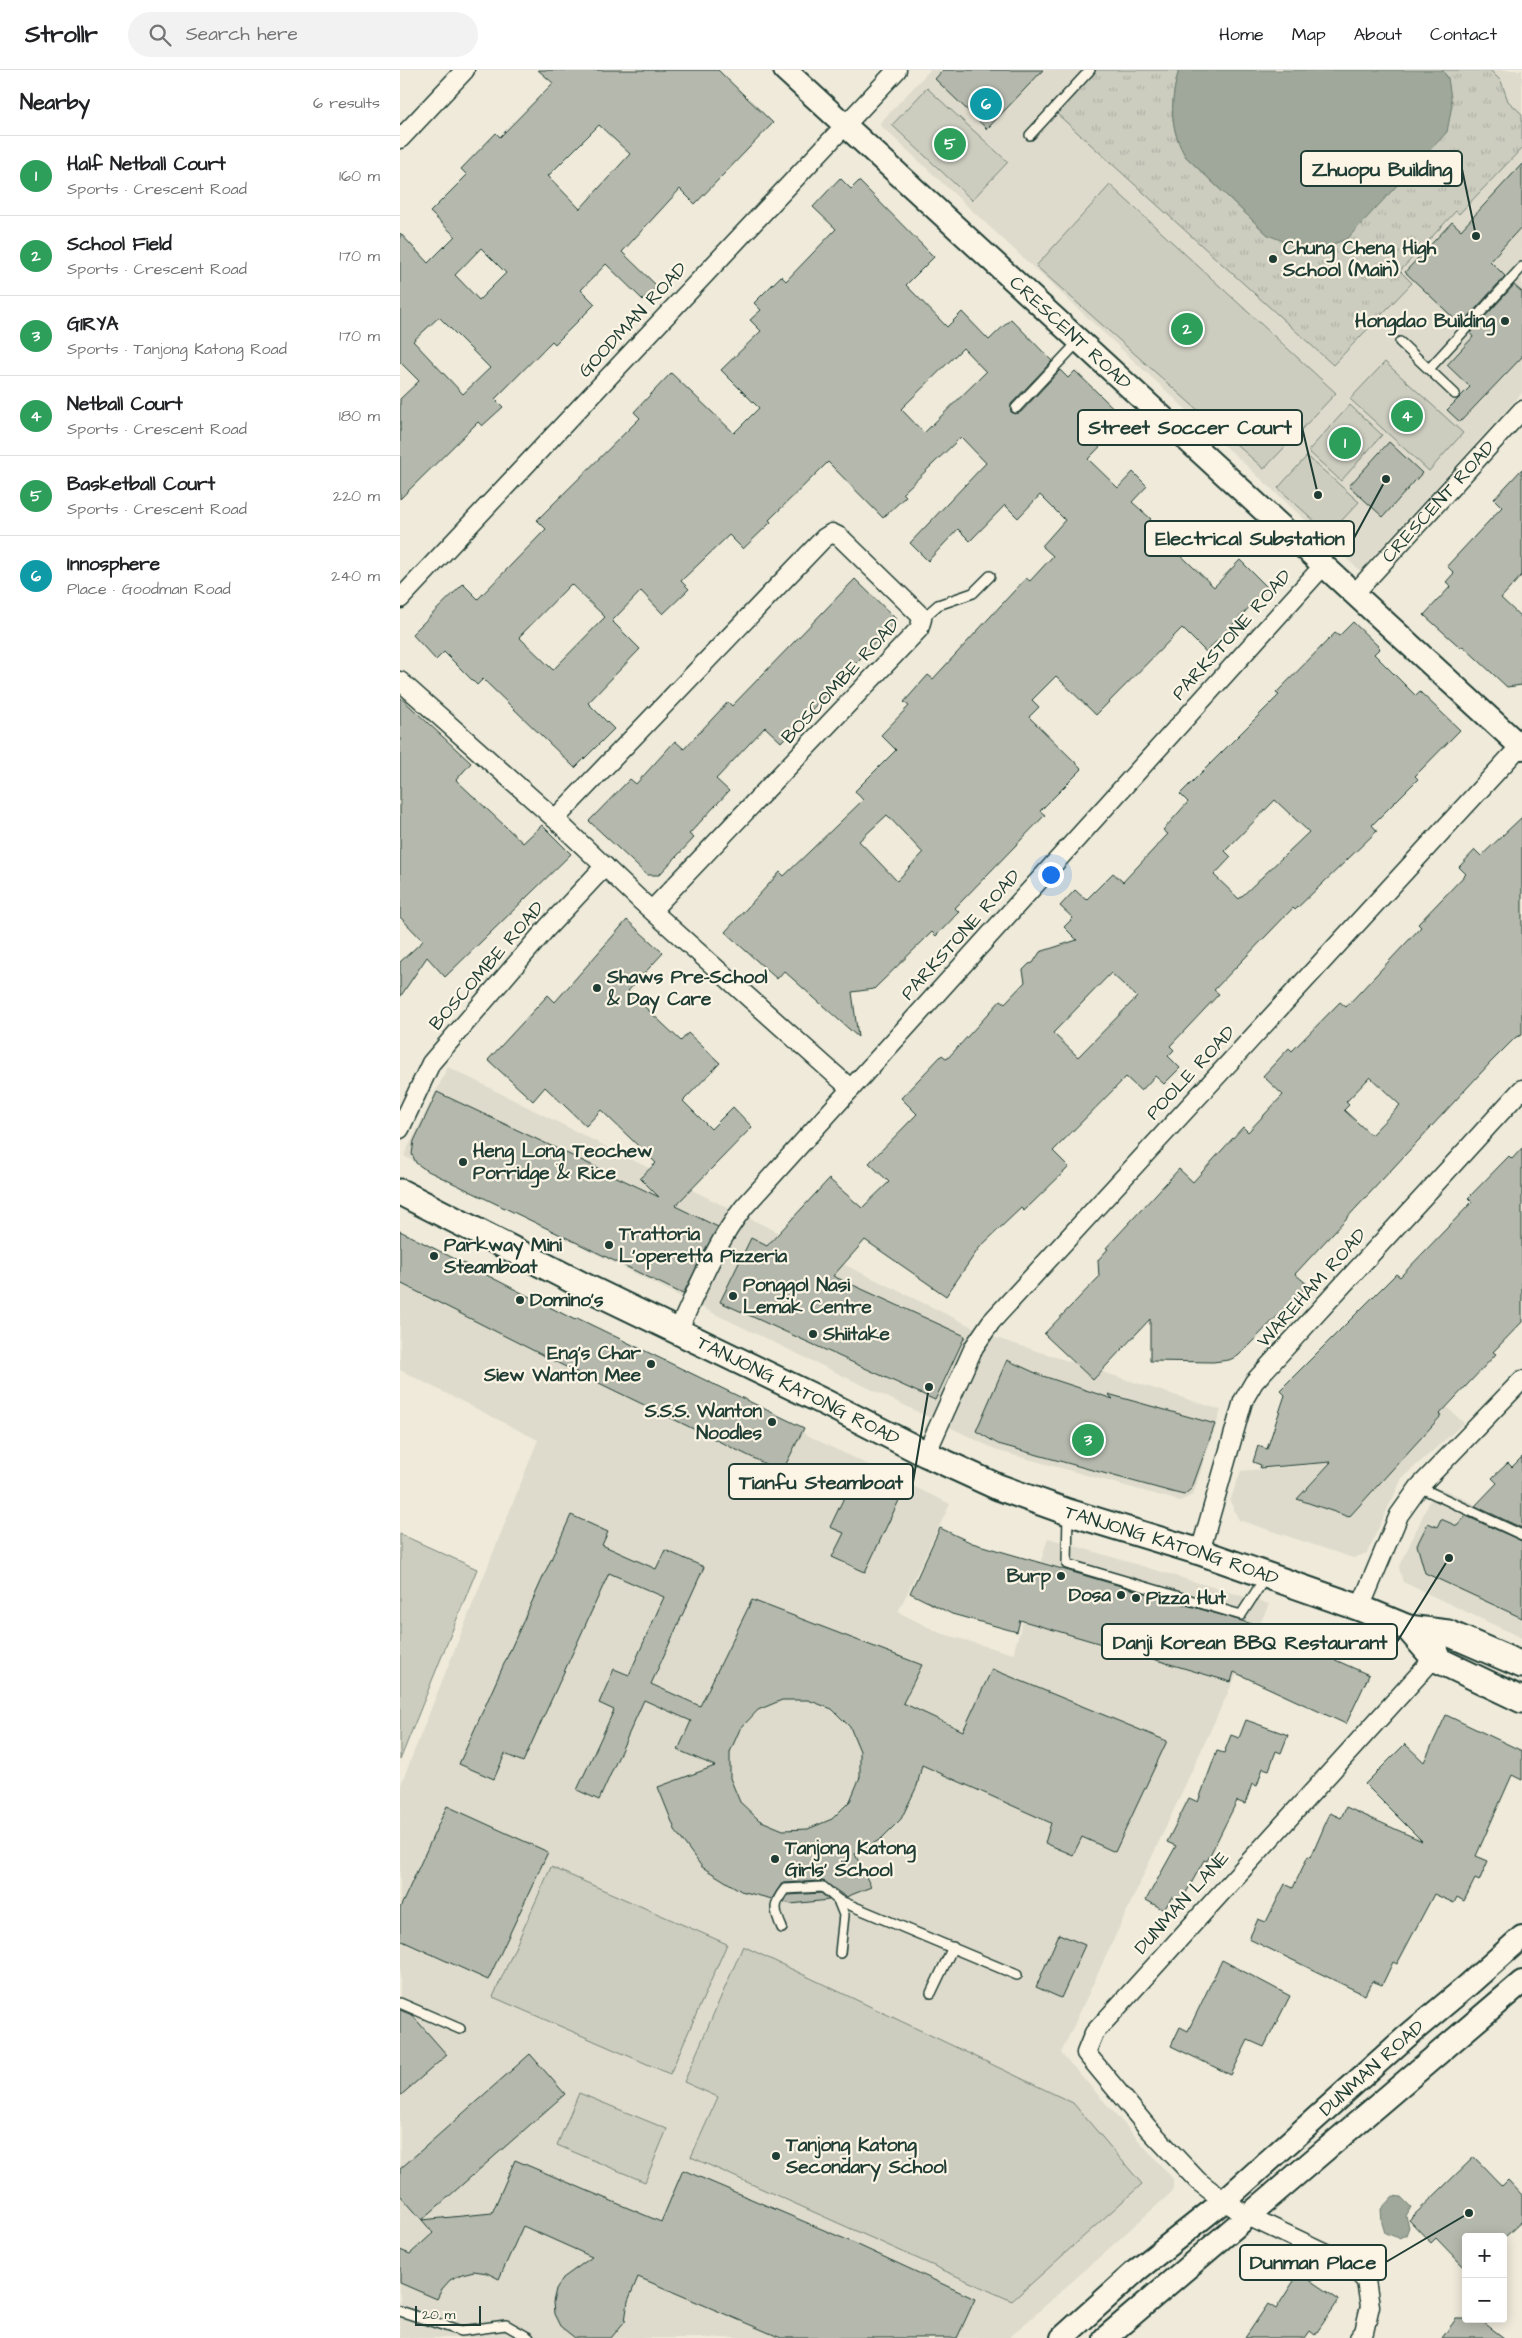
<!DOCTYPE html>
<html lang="en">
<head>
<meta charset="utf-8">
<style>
	:root { --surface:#fff; --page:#f2f2f2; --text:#202124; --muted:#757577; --line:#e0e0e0; --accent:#db2777 }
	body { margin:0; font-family:"Architects Daughter",sans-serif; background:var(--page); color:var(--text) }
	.controls { position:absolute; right:15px; bottom:15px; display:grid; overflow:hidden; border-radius:5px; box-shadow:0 2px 12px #0003 }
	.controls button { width:45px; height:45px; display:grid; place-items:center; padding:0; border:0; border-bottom:1px solid var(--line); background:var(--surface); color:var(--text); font:25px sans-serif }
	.scale { position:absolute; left:15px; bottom:12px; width:66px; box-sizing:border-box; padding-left:5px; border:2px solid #1f3d34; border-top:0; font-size:14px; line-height:18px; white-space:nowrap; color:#1f3d34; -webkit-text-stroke:4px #fcf5e5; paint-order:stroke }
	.you { position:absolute; left:650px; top:804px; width:18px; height:18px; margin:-12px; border:4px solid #fff; border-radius:50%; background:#1a73e8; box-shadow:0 0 0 8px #1a73e833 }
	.badge { display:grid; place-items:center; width:32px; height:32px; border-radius:50%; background:var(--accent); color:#fff; font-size:16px; font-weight:700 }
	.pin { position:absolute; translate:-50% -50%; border:2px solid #fff; box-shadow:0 1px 5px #0006 }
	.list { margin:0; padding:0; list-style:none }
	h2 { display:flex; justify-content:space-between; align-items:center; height:65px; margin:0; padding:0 20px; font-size:21px }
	h2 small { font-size:16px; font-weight:400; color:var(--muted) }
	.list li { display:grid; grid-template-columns:32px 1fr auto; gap:15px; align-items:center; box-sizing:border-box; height:80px; padding:0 20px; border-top:1px solid var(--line) }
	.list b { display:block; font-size:19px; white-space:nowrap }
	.list p { margin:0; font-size:16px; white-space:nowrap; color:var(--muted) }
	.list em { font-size:16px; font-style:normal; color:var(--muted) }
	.icon { flex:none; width:28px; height:28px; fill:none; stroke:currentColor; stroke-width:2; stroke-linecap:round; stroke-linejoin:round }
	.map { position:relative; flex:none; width:1122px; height:2268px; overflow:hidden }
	header { display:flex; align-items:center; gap:30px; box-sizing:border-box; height:70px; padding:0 25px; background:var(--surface); border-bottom:1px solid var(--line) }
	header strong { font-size:24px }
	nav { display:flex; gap:28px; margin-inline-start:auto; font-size:18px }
	.search { width:350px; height:45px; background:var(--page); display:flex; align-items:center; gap:12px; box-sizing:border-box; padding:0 18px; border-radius:28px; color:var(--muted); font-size:19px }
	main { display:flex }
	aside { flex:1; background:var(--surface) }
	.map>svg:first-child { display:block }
</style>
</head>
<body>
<header>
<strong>Strollr</strong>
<div class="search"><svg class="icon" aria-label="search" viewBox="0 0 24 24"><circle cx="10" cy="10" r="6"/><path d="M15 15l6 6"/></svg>Search here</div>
<nav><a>Home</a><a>Map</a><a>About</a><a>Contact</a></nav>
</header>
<main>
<aside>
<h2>Nearby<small>6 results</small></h2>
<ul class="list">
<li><span class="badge" style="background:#2e9e5b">1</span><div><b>Half Netball Court</b><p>Sports · Crescent Road</p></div><em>160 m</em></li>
<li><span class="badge" style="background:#2e9e5b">2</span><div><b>School Field</b><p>Sports · Crescent Road</p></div><em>170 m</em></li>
<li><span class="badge" style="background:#2e9e5b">3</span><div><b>G1RYA</b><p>Sports · Tanjong Katong Road</p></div><em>170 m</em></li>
<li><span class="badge" style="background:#2e9e5b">4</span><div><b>Netball Court</b><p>Sports · Crescent Road</p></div><em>180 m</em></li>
<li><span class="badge" style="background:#2e9e5b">5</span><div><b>Basketball Court</b><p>Sports · Crescent Road</p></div><em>220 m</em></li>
<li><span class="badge" style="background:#0f9aa8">6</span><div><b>Innosphere</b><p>Place · Goodman Road</p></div><em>240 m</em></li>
</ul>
</aside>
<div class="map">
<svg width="1122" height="2268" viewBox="0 0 1122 2268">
	<defs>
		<pattern id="park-tufts" width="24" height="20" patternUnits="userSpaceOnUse" patternTransform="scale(1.25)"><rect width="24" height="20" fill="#cccdbf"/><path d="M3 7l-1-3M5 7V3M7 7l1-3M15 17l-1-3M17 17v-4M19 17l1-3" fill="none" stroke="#afb1a5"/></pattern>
	</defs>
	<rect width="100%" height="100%" fill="#efeada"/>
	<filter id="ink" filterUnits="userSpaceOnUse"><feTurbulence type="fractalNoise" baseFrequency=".02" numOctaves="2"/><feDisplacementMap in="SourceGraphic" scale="10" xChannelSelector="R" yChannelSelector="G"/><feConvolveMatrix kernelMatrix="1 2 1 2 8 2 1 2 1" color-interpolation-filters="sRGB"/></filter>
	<g filter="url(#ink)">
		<g fill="#dedbcc">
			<path d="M530,0H1122V323L960,501L479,54Z"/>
			<path d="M48,997L322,1135L593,1267L821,1340L793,1425L780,1431L599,1381L309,1241L4,1086Z"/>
			<path d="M0,1162L429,1376L550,1434L498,1542L540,1563L613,1584L648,1468L869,1534L661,1983L773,2109V2121L609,2268H0V1717L138,1370L0,1300Z"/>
			<path d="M1002,1296L1064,1353L1002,1408L967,1483L953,1488L839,1450L830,1431L841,1401L912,1395Z"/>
			<path d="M1043,1419L1122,1457V1568L1003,1512L999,1498L1030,1430Z"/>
		</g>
		<g fill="#cccdbf" stroke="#76857a">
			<path d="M527,18L608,92L572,130L492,55Z"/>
			<path d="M710,115L936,323L864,399L636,196Z"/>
			<path d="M985,292L1063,363L1029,401L950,329Z"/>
			<path d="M950,335L982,365L941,411L908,381Z"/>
			<path d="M907,386L959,432L929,464L878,418Z"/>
			<path d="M0,1464L77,1499L0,1690Z"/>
			<path d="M151,1797L327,1874L270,2004L93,1927Z"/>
			<path d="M343,1876L673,2033L742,2114L612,2231L291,2087L318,2027L284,2012Z"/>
			<path d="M179,2023L267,2059L245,2112L157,2075Z"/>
		</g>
		<path fill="url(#park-tufts)" stroke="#76857a" d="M694,0H779C770,31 769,59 786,87L868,165L1048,8L1042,0H1090L1101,11L1108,31L1122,44V78L1059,144L1056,141L1000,201L1012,213L933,295L655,42Z"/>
		<g fill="#9fa89a" stroke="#6c7d71">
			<path d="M779,0H1042L1048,8L1052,35L1047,62L947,169L922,178H900L868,165L786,87C769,59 770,31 779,0Z"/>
			<path d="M993,2126L1001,2127L1011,2137L1006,2146L1009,2157L1006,2165L999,2168L985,2163L982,2153L981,2139Z"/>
		</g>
		<g fill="#b5b9ad" stroke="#1f3d34" fill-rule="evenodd">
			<path d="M138,0H318L373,53L295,134L280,119L222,182L257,216L243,230L206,194L181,220L195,234L155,274L152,271L95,329L103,337L82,356L78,352L0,429V329L19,311L0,292V163L28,193L55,166L30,142L67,105L61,99L96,63L100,67L153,13ZM199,55L230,84L180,139L148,106ZM81,178L106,203L79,230L55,205ZM39,247L90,298L63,324L13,271Z"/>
			<path d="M543,0H643L587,59L535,9Z"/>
			<path d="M1122,94V156L1090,191L1105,206L1061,255L1005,202L1052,152L1061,160Z"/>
			<path d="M440,108L451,119L459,111L534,187L506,215L547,257L562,242L589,270L611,249L652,291L611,334V342L615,344L621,342L660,300L668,308L675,301L726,350L688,389L718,418L733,402L747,416L732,432L751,449L747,453L814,517L840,490L868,518L806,582L782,558L696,645L656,606L632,630L639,637L629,647L682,699L640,741L645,745L555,838L559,842L536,866L532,862L474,919L452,922L458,967L384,901L377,909L325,862L380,802L384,806L463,730L455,721L496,680L481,665L509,636L504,632L528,605L533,609L626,508L630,511L653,486L642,476L665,450L640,425L618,448L605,435L570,471L558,459L528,491L510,473L586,393L561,367L503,423L506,426L483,448L428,392L369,450L371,452L343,479L329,465L281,511L289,519L263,544L241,521L212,551L240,579L188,633L214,659L175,698L83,609L77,615L44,582L36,590L12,564L63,514L78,529L146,459L137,450L240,348L234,342L271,303L334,363L359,338L321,300L361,261L350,250L361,240L354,233L381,206L386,211L436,159L413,137ZM563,278L586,302L524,363L501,339ZM171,514L205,547L153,600L119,567ZM487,745L523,783L497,811L459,771Z"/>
			<path d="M1114,215L1122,222V287L1060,352L1047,340L1070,317L1047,295L1073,267L1070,263Z"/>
			<path d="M989,372L1022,403L983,447L949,416Z"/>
			<path d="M1122,399V505L1101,528L1122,548V615L1107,617L1063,576L1061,578L1024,545L1051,516L1046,512L1054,503L1047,496L1102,437L1094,429Z"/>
			<path d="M455,509L497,550L381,672L365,657L316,709L329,721L289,764L294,768L259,805H247L189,751L230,709L236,714L275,671L284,679L328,632L332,636Z"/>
			<path d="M953,552L980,578L974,584L1016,626L1020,622L1060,660L1015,706L1018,709L972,755L977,761L895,840L893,838L814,920L819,924L770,976L774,980L768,986L780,998L764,1014L755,1006L741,1021L726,1007L653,1081L669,1097L624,1141L621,1138L579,1178L546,1226L465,1170L433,1206L565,1266L535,1330L320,1232L351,1168L367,1176L429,1109L462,1138L489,1112L469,1093L517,1044L501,1028L542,985L547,989L601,930L605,933L625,912L623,900L629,894L633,893L640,882L677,870L664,857L673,848L660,836L675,820L686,830L713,803L723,812L768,764L763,760L788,732L780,724L879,625L876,623L935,563L939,566ZM875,730L909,762L839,829L814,805L831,787L825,781ZM711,903L737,927L678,987L653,963Z"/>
			<path d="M0,627L71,693L56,710L123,773L142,755L171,784L45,907L27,887L0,927V892L23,871L0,847Z"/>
			<path d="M1122,747V965L1116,967L1091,992L895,1204L908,1215L838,1286L829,1290L813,1292L750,1291V1249L693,1310L644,1264L699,1207L698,1190L708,1179L706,1178L779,1099L793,1112L843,1057L848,1062L883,1025L863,1006L889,978L892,981L940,932L946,937L1021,857L1018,854L1066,804L1059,797L1075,780L1081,786ZM970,1007L1000,1035L971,1065L944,1040L949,1035L946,1032Z"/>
			<path d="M227,850L263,883L228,921L281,971L288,963L320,993L283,1031L311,1059L333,1037L352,1057L275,1136L318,1157L283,1224L26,1100L16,1093L12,1084L14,1071L37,1022L259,1127L240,1108L256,1093L201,1040L186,1056L145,1017L133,1031L88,990L148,925L155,932Z"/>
			<path d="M1122,1078V1252L1093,1282L1096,1284L1039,1345L1041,1346L949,1447L897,1429L931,1392L860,1398L861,1395L853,1392L858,1376L867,1379L885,1325L880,1320L996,1204L1000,1207L1072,1132L1068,1128L1109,1086L1112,1089Z"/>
			<path d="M0,1161L175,1250L177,1248L404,1358L382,1402L164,1296L0,1213Z"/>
			<path d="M607,1290L640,1305L713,1329L708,1324L815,1354L792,1418L784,1425L772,1422L598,1374L576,1361Z"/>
			<path d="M1122,1387V1458L1075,1436L1097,1413L1092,1408L1108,1393L1112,1397Z"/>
			<path d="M457,1400L503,1422L465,1502L432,1487L444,1463L430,1457Z"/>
			<path d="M171,1445L208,1462L202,1475L256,1499L265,1480L304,1497L251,1614L300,1636L352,1530L522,1595L503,1633L563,1661L592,1599L767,1671L715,1782L682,1767L673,1785L645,1773L651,1753L522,1695L517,1716L501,1749L481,1769L455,1784L471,1817L446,1827L423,1811L382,1813L372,1829L341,1821L302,1797L276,1762L258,1717L315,1696L278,1680L291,1651L244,1630L199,1730L177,1720L214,1640L199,1633L214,1599L229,1605L264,1527L209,1503L123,1692L105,1684L94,1709L59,1694ZM382,1630H408L432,1639L450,1657L460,1681V1707L450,1731L432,1749L408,1759L383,1760L359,1750L340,1732L330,1708V1682L340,1659L358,1640Z"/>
			<path d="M1066,1446L1122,1471V1548L1025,1503L1017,1475L1028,1453L1037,1457L1041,1449L1057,1456Z"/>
			<path d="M540,1458L572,1473L859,1556L969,1605L946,1654L834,1602L831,1612L620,1550L617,1562L552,1544L510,1523Z"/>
			<path d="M1046,1645L1122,1681V1710L1112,1705L1076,1786L1088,1791L1079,1811L1075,1809L1064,1831L1057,1827L1054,1833L1034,1824L997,1894L993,1892L982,1915L972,1911L965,1925L849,1869L858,1849L866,1852L885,1814L893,1818L908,1786L911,1787L930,1743L941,1748L946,1737L1022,1771L965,1714L1005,1674L1024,1692Z"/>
			<path d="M846,1650L888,1665L881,1683L876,1681L869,1700L863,1698L857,1716L852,1714L845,1734L837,1731L807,1791L804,1790L781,1832L772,1827L764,1840L746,1830L776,1776L767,1772L789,1728L798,1732L817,1681L824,1683L831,1665L839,1668Z"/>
			<path d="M47,1736L148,1782L88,1910L0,1870V1838Z"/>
			<path d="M421,1823L429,1830L391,1834L384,1832L388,1825Z"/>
			<path d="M659,1864L685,1875L661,1928L636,1917Z"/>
			<path d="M822,1890L890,1926L864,1977L848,1970L831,2005L771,1976L780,1957L788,1961Z"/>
			<path d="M0,1940L12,1945L47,1985L0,2026Z"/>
			<path d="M130,1984L165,2024L22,2150L0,2125V2099Z"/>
			<path d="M1074,2087L1102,2116L1108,2110L1122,2125V2151L1105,2167H1066V2199L1036,2168L1031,2173L1009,2150Z"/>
			<path d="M115,2090L261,2152L283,2100L445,2169L575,2229L557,2268H381L238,2207L228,2231L225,2251L211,2268H175L160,2256L154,2244L153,2232L156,2219L163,2208L192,2187L123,2156L99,2209L87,2203L74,2201L62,2204L50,2210L42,2219L37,2229L0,2213V2180L10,2184L33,2163L22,2150L92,2143Z"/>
			<path d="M899,2203L939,2230L915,2265L910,2261L905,2268H845L868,2234L876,2239Z"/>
			<path d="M1056,2249H1079L1104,2268H1042Z"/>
		</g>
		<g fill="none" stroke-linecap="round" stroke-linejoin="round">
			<defs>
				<g id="service">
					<path d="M630,65L690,0"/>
					<path d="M1000,272L1055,324"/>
					<path d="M1029,299L1122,197"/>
					<path d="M616,338L679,271"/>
					<path d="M522,549L538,535L573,523L590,506"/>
					<path d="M1019,1417L1122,1465"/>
					<path d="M668,1443L667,1494L841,1545L865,1508"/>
					<path d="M438,1830L617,1905"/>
					<path d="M382,1858C374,1840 373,1834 385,1819L423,1817L438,1830L444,1845L440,1883"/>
					<path d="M531,1923L553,1877"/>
					<path d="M0,1933L60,1959"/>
					<path d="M0,2241L61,2261L106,2255L129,2268"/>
				</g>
				<g id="minor">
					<path d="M0,69L65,0"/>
					<path id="s1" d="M954,524L1122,340"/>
					<path d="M0,529L497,0"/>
					<path d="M0,611L155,749L241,831L451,1019"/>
					<path d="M155,749L424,468L432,463L440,467L520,545L522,549L519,559L252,840"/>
					<path d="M0,1059L31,993L147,858L205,796"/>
					<path d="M278,1261C298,1218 315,1174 344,1137L923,496"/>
					<path d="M526,1384L574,1277L591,1252L1122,674"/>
					<path d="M800,1482L843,1331L854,1312L1122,1019"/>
					<path d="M960,1538L999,1445L1019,1417L1122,1310"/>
					<path d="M959,2268L964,2262L970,2236L966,2211L951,2195L848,2146L824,2131L798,2111L748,2058L686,1983L694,1963L1034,1588L1039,1579"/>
				</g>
				<g id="tertiary">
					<path id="s2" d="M385,0L1122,678"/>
					<path id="s3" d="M662,2268L736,2201L824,2131L1005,1968L1067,1916L1122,1867"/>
					<path d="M705,2268L1122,1912"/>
				</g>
				<g id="secondary">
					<path id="s4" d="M0,1122L184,1216L426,1333L526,1384L598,1417L668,1442L800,1482L960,1538L1008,1558L1048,1563L1122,1595"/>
					<path d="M1008,1558L1034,1588L1122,1630"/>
				</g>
			</defs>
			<use href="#service" stroke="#1f3d34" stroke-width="12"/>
			<use href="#minor" stroke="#1f3d34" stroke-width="21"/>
			<use href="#tertiary" stroke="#1f3d34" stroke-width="26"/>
			<use href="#secondary" stroke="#1f3d34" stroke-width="29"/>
			<use href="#service" stroke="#fcf5e5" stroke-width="9"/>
			<use href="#minor" stroke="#fcf5e5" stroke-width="18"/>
			<use href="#tertiary" stroke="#fcf5e5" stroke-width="22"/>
			<use href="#secondary" stroke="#fcf5e5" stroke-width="25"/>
		</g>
	</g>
	<g fill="#1f3d34" stroke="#fcf5e5" stroke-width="2">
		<circle cx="873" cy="189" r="5"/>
		<circle cx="1105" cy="251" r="5"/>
		<circle cx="197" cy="918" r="5"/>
		<circle cx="63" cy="1092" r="5"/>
		<circle cx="209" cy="1175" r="5"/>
		<circle cx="34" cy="1186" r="5"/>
		<circle cx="333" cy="1226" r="5"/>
		<circle cx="120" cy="1230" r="5"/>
		<circle cx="413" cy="1264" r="5"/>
		<circle cx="251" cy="1294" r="5"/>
		<circle cx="372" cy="1352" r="5"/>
		<circle cx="661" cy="1506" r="5"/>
		<circle cx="721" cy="1525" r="5"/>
		<circle cx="736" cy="1528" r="5"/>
		<circle cx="375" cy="1789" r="5"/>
		<circle cx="376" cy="2086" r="5"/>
	</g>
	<g text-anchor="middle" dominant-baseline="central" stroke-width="4.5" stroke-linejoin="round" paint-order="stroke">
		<g font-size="19" font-weight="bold" fill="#1f3d34" stroke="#fcf5e5" text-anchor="start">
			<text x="883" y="178">Chung Cheng High<tspan x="883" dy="22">School (Main)</tspan></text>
			<text x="1095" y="251" text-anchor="end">Hongdao Building</text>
			<text x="207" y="907">Shaws Pre-School<tspan x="207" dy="22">&amp; Day Care</tspan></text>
			<text x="73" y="1081">Heng Long Teochew<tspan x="73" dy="22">Porridge &amp; Rice</tspan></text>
			<text x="219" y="1164">Trattoria<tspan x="219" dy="22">L'operetta Pizzeria</tspan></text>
			<text x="44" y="1175">Parkway Mini<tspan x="44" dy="22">Steamboat</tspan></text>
			<text x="343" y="1215">Ponggol Nasi<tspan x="343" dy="22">Lemak Centre</tspan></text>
			<text x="130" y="1230">Domino's</text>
			<text x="423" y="1264">Shiitake</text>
			<text x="241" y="1283" text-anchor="end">Eng's Char<tspan x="241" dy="22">Siew Wanton Mee</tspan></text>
			<text x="362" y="1341" text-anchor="end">S.S.S. Wanton<tspan x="362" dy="22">Noodles</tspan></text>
			<text x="651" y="1506" text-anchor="end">Burp</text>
			<text x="711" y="1525" text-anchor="end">Dosa</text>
			<text x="746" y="1528">Pizza Hut</text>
			<text x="385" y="1778">Tanjong Katong<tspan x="385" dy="22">Girls' School</tspan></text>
			<text x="386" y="2075">Tanjong Katong<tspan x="386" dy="22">Secondary School</tspan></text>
		</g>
		<g font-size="19" fill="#1f3d34" stroke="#fcf5e5">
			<text transform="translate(233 250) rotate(-47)">GOODMAN ROAD</text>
			<text stroke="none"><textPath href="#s2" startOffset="388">CRESCENT ROAD</textPath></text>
			<text stroke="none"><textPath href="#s1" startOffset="125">CRESCENT ROAD</textPath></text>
			<text transform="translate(832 565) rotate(-48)">PARKSTONE ROAD</text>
			<text transform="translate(441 611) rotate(-47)">BOSCOMBE ROAD</text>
			<text transform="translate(561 865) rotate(-48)">PARKSTONE ROAD</text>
			<text transform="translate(87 896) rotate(-49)">BOSCOMBE ROAD</text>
			<text transform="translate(791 1003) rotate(-47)">POOLE ROAD</text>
			<text transform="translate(912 1218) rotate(-48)">WAREHAM ROAD</text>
			<text stroke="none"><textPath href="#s4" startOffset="445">TANJONG KATONG ROAD</textPath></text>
			<text stroke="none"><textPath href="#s4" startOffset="850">TANJONG KATONG ROAD</textPath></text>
			<text transform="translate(782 1833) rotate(-48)">DUNMAN LANE</text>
			<text stroke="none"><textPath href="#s3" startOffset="411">DUNMAN ROAD</textPath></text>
		</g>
	</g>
	<path fill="none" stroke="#1f3d34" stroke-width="2" d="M1076 166L1062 99M918 425L902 357M986 409L954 468M529 1317L513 1412M1049 1488L997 1572M1069 2143L986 2192"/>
	<g fill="#1f3d34" stroke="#fcf5e5" stroke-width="2">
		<circle cx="1076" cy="166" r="5"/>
		<circle cx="918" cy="425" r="5"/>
		<circle cx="986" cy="409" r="5"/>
		<circle cx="529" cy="1317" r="5"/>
		<circle cx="1049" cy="1488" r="5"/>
		<circle cx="1069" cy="2143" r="5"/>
	</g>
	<g fill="#fcf5e5" stroke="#1f3d34" stroke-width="2">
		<rect x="901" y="81" width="161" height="35" rx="5"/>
		<rect x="678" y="340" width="224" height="35" rx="5"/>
		<rect x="745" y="451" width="209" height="35" rx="5"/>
		<rect x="329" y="1394" width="184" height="35" rx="5"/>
		<rect x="702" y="1554" width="295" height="35" rx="5"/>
		<rect x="840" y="2175" width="146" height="35" rx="5"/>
	</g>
	<g font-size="20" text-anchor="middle" font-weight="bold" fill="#1f3d34">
		<text x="982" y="106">Zhuopu Building</text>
		<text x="790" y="364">Street Soccer Court</text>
		<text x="850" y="475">Electrical Substation</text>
		<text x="421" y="1419">Tianfu Steamboat</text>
		<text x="850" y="1579">Danji Korean BBQ Restaurant</text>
		<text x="913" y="2199">Dunman Place</text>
	</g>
</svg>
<div class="controls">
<button>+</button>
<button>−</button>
</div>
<div class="scale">20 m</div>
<div class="you"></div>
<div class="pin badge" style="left:945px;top:373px;background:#2e9e5b">1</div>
<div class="pin badge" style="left:787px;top:259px;background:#2e9e5b">2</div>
<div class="pin badge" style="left:688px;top:1370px;background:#2e9e5b">3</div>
<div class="pin badge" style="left:1007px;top:346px;background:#2e9e5b">4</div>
<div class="pin badge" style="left:550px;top:74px;background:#2e9e5b">5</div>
<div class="pin badge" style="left:586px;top:34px;background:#0f9aa8">6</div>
</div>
</main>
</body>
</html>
